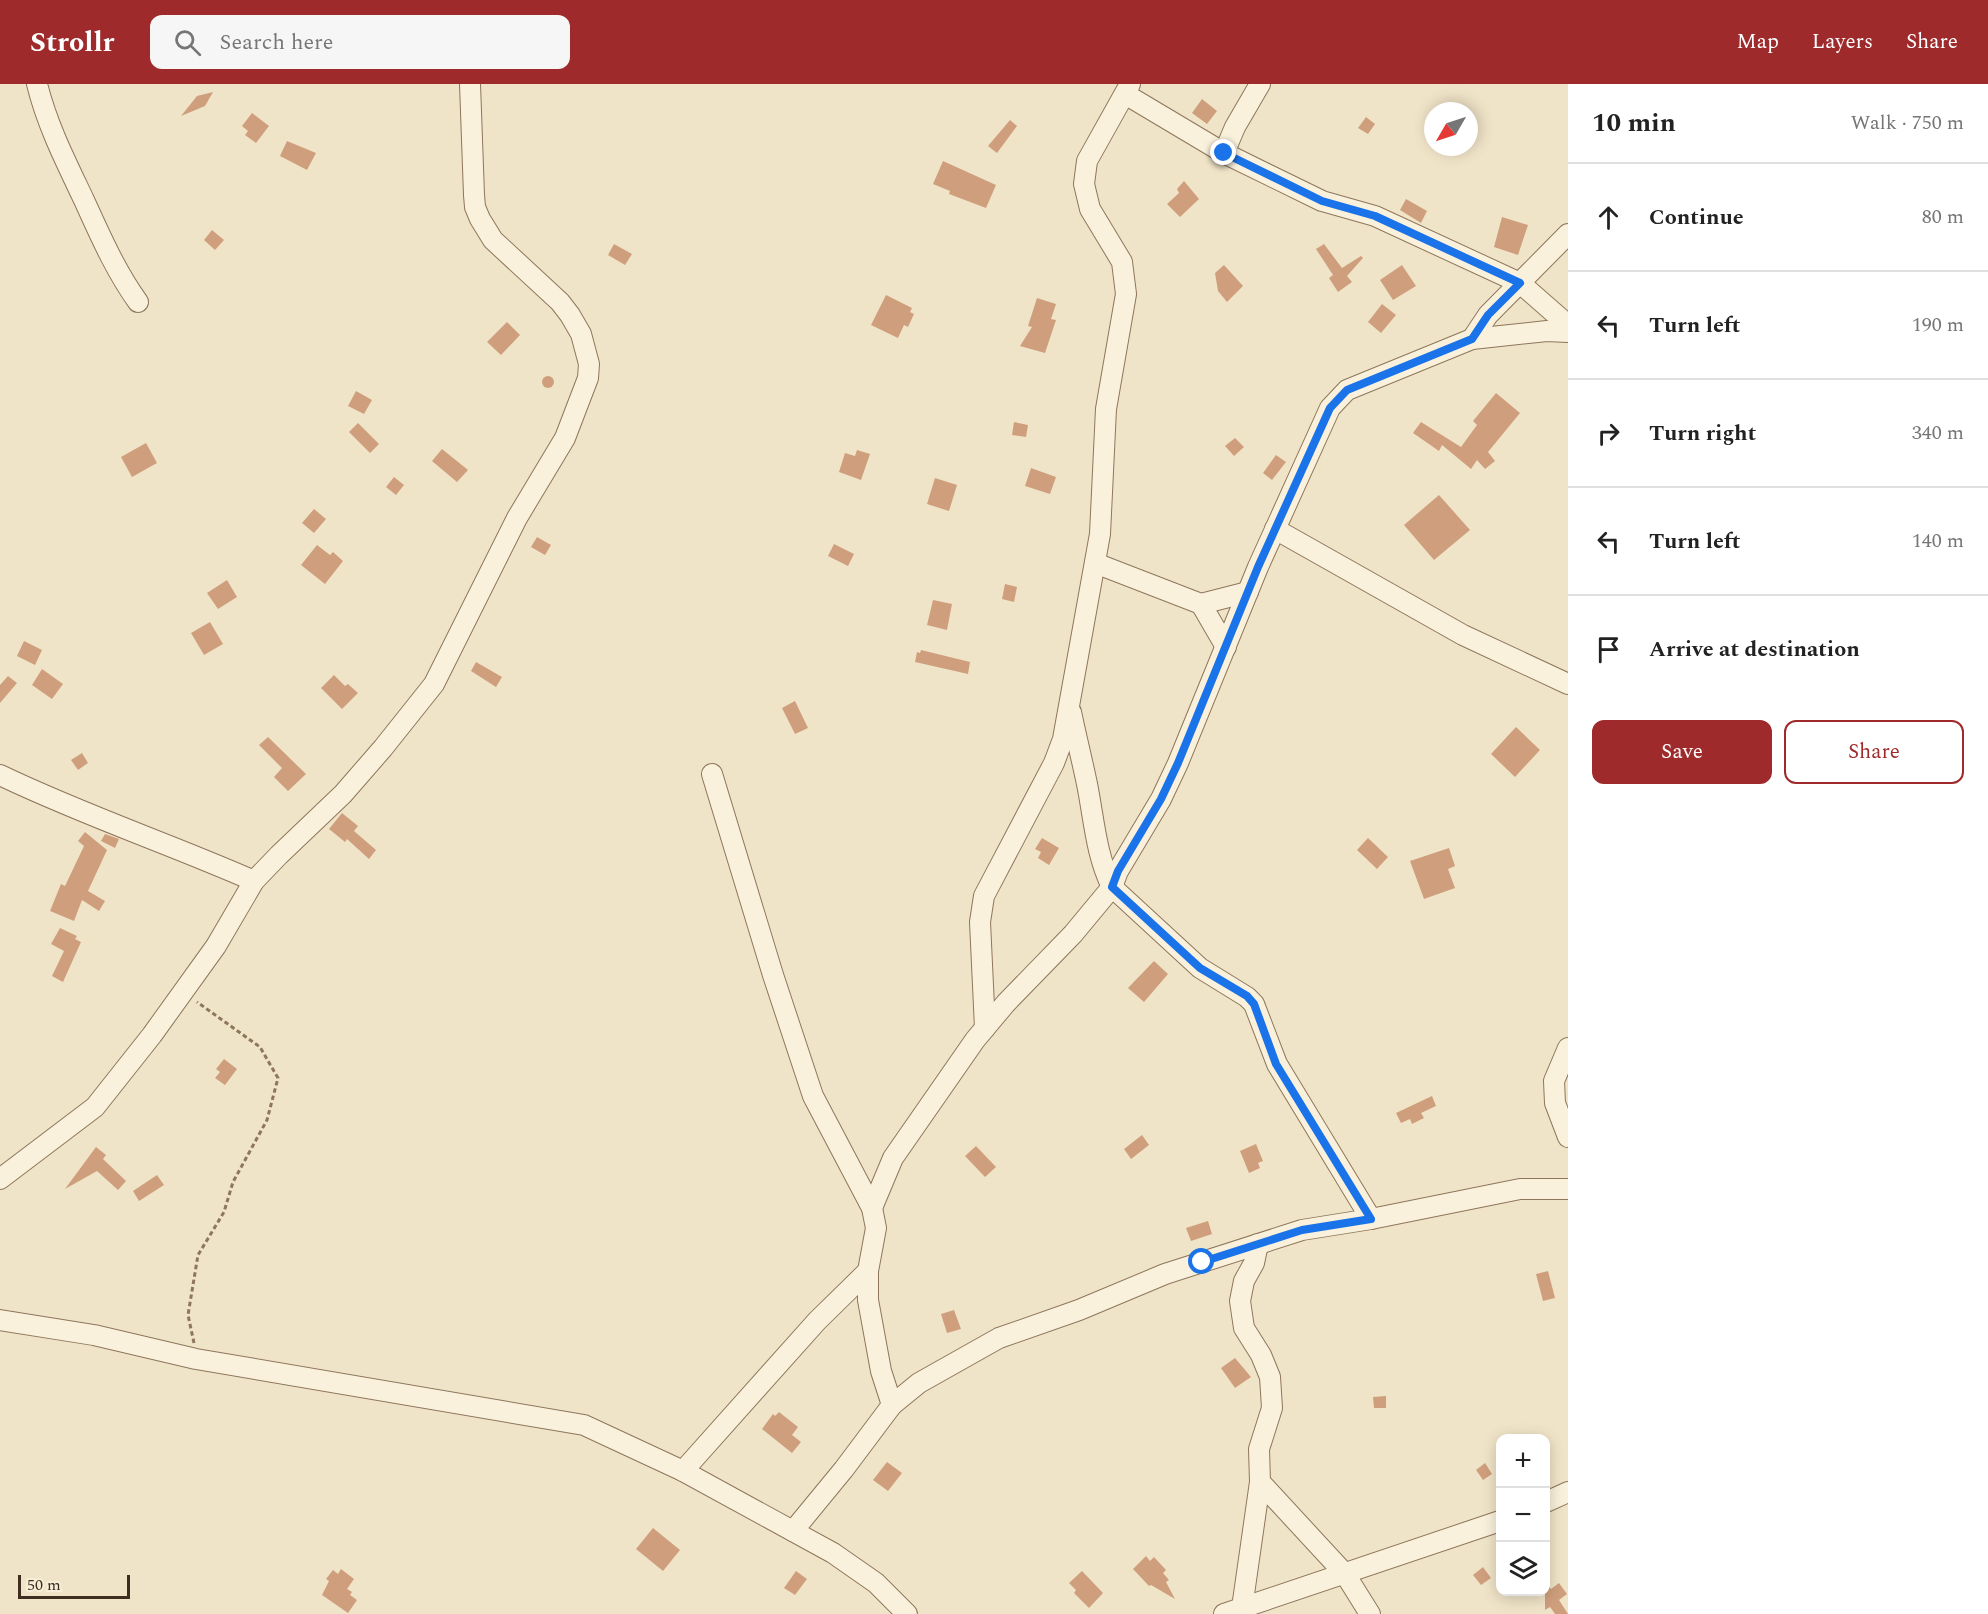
<!DOCTYPE html>
<html lang="en">
<head>
<meta charset="utf-8">
<style>
	:root { --surface:#fff; --page:#f6f6f6; --text:#222; --muted:#767676; --line:#e0e0e0; --accent:#9e2a2b }
	body { margin:0; font-family:Spectral,serif; background:var(--page); color:var(--text) }
	.controls { position:absolute; right:18px; bottom:18px; display:grid; overflow:hidden; border-radius:12px; box-shadow:0 3px 15px #0003 }
	.controls button { width:54px; height:54px; display:grid; place-items:center; padding:0; border:0; border-bottom:2px solid var(--line); background:var(--surface); color:var(--text); font:30px sans-serif }
	.compass { position:absolute; left:1424px; top:18px; width:54px; height:54px; border-radius:50%; background:var(--surface); box-shadow:0 3px 15px #0003; rotate:231deg }
	.scale { position:absolute; left:18px; bottom:15px; width:112px; box-sizing:border-box; padding-left:6px; border:3px solid #3d2e20; border-top:0; font-size:16px; line-height:21px; white-space:nowrap; color:#3d2e20; -webkit-text-stroke:4px #f7eed8; paint-order:stroke }
	.stop { position:absolute; width:18px; height:18px; margin:-14px; border:4px solid #1a73e8; border-radius:50%; background:#fff }
	.stop.end { background:#1a73e8; border-color:#fff; box-shadow:0 2px 6px #0008 }
	.list { margin:0; padding:0; list-style:none }
	h2 { display:flex; justify-content:space-between; align-items:center; height:78px; margin:0; padding:0 24px; font-size:26px }
	h2 small { font-size:20px; font-weight:400; color:var(--muted) }
	.list li { display:grid; grid-template-columns:39px 1fr auto; gap:18px; align-items:center; box-sizing:border-box; height:108px; padding:0 24px; border-top:2px solid var(--line) }
	.list b { display:block; font-size:22px; white-space:nowrap }
	.list em { font-size:20px; font-style:normal; color:var(--muted) }
	.actions { display:flex; gap:12px; padding:18px 24px }
	.actions a { flex:1; padding:14px 0; border:2px solid var(--accent); border-radius:12px; text-align:center; font-size:21px; color:var(--accent) }
	.actions .main { background:var(--accent); color:#fff }
	.icon { flex:none; width:33px; height:33px; fill:none; stroke:currentColor; stroke-width:2; stroke-linecap:round; stroke-linejoin:round }
	.map { position:relative; flex:none; width:1568px; height:1530px; overflow:hidden }
	header { display:flex; align-items:center; gap:36px; box-sizing:border-box; height:84px; padding:0 30px; background:var(--accent); color:#fff }
	header strong { font-size:28px }
	nav { display:flex; gap:33px; margin-inline-start:auto; font-size:21px }
	.search { width:420px; height:54px; background:var(--page); display:flex; align-items:center; gap:15px; box-sizing:border-box; padding:0 21px; border-radius:12px; color:var(--muted); font-size:22px }
	main { display:flex }
	aside { flex:1; background:var(--surface) }
	.map>svg:first-child { display:block }
</style>
</head>
<body>
<header>
<strong>Strollr</strong>
<div class="search"><svg class="icon" aria-label="search" viewBox="0 0 24 24"><circle cx="10" cy="10" r="6"/><path d="M15 15l6 6"/></svg>Search here</div>
<nav><a>Map</a><a>Layers</a><a>Share</a></nav>
</header>
<main>
<div class="map">
<svg width="1568" height="1530" viewBox="0 0 1568 1530">
	<rect width="100%" height="100%" fill="#f0e4c8"/>
	<g fill="#cf9f7d">
		<path d="M213,8L205,22L181,32L197,12Z"/>
		<path d="M1202,15L1217,27L1207,40L1192,29Z"/>
		<path d="M252,29L269,42L256,59L245,51L248,47L242,42Z"/>
		<path d="M1366,33L1375,40L1368,50L1358,44Z"/>
		<path d="M1010,36L1017,42L997,69L988,62Z"/>
		<path d="M287,57L316,69L307,86L280,72Z"/>
		<path d="M943,77L996,101L986,124L949,110L950,107L933,100Z"/>
		<path d="M1184,97L1199,115L1180,133L1167,120L1179,109L1177,105Z"/>
		<path d="M1406,115L1427,127L1421,139L1400,126Z"/>
		<path d="M1502,133L1528,141L1518,171L1494,163Z"/>
		<path d="M212,146L224,156L215,166L204,156Z"/>
		<path d="M614,160L632,170L625,181L608,171Z"/>
		<path d="M1324,160L1342,184L1361,172L1363,174L1347,192L1352,198L1338,208L1329,194L1333,191L1316,165Z"/>
		<path d="M1224,181L1243,202L1227,218L1218,207L1215,189Z"/>
		<path d="M1402,181L1416,202L1393,216L1380,196Z"/>
		<path d="M886,211L912,224L910,228L914,230L908,243L904,241L898,254L871,241Z"/>
		<path d="M1037,214L1056,220L1051,235L1056,236L1045,269L1020,262L1032,243L1028,242Z"/>
		<path d="M1382,220L1396,231L1381,249L1368,238Z"/>
		<path d="M507,238L520,251L501,271L487,258Z"/>
		<circle cx="548" cy="298" r="6"/>
		<path d="M356,307L372,316L364,330L348,322Z"/>
		<path d="M1496,309L1520,329L1488,368L1495,377L1485,385L1477,376L1471,385L1442,361L1439,367L1413,349L1421,338L1461,363L1477,341L1473,337Z"/>
		<path d="M1014,338L1028,341L1026,353L1012,351Z"/>
		<path d="M358,339L379,360L370,369L349,348Z"/>
		<path d="M1235,354L1244,363L1234,372L1225,362Z"/>
		<path d="M146,359L157,379L132,393L121,373Z"/>
		<path d="M442,365L468,386L457,398L432,377Z"/>
		<path d="M857,366L870,370L861,396L839,388L845,369L855,372Z"/>
		<path d="M1276,371L1286,378L1272,396L1263,389Z"/>
		<path d="M1031,384L1056,393L1050,410L1025,402Z"/>
		<path d="M394,393L404,401L396,411L386,403Z"/>
		<path d="M935,394L957,401L949,427L927,420Z"/>
		<path d="M1439,411L1470,446L1434,476L1404,441Z"/>
		<path d="M314,425L326,435L314,449L302,439Z"/>
		<path d="M537,453L551,461L545,471L531,463Z"/>
		<path d="M834,460L854,470L848,482L828,472Z"/>
		<path d="M317,461L330,471L333,468L343,477L325,500L301,481Z"/>
		<path d="M227,496L237,513L218,525L207,509Z"/>
		<path d="M1005,500L1017,503L1014,518L1002,515Z"/>
		<path d="M933,516L952,520L947,546L927,541Z"/>
		<path d="M210,538L223,560L204,571L191,549Z"/>
		<path d="M24,557L42,566L35,581L17,572Z"/>
		<path d="M921,566L970,578L968,590L915,578L917,568L920,569Z"/>
		<path d="M476,578L502,593L496,603L471,587Z"/>
		<path d="M42,585L63,600L52,615L32,601Z"/>
		<path d="M334,591L345,602L348,600L358,609L342,625L321,604Z"/>
		<path d="M8,592L17,599L0,619V601Z"/>
		<path d="M795,617L808,644L795,650L782,624Z"/>
		<path d="M1516,643L1540,666L1515,693L1491,670Z"/>
		<path d="M268,653L306,690L288,707L274,693L282,684L259,661Z"/>
		<path d="M82,669L88,679L78,686L71,676Z"/>
		<path d="M342,729L358,742L354,747L376,766L369,775L347,755L345,758L329,745Z"/>
		<path d="M85,748L107,766L88,807L105,817L99,827L82,816L74,837L50,827L61,800L65,802L84,762L78,757Z"/>
		<path d="M105,750L119,755L115,764L101,757Z"/>
		<path d="M1042,754L1059,764L1049,781L1038,774L1041,768L1035,765Z"/>
		<path d="M1368,754L1388,773L1377,785L1357,766Z"/>
		<path d="M1449,764L1455,782L1448,785L1455,804L1424,815L1410,777Z"/>
		<path d="M60,844L77,852L75,855L81,858L63,898L52,892L64,867L51,860Z"/>
		<path d="M1154,877L1168,890L1144,918L1128,904Z"/>
		<path d="M224,975L237,985L225,1001L215,994L220,988L216,985Z"/>
		<path d="M1432,1012L1436,1022L1421,1029L1424,1034L1412,1040L1410,1035L1401,1039L1396,1029Z"/>
		<path d="M1142,1051L1149,1061L1131,1075L1124,1065Z"/>
		<path d="M1256,1060L1263,1077L1258,1079L1260,1084L1249,1089L1240,1067Z"/>
		<path d="M976,1062L996,1083L985,1093L965,1072Z"/>
		<path d="M96,1063L106,1071L103,1075L126,1097L118,1106L97,1087L65,1105Z"/>
		<path d="M157,1091L164,1101L139,1117L133,1107Z"/>
		<path d="M1208,1137L1212,1150L1191,1157L1186,1144Z"/>
		<path d="M1548,1187L1555,1214L1543,1217L1536,1190Z"/>
		<path d="M954,1226L961,1245L947,1249L941,1230Z"/>
		<path d="M1235,1274L1251,1293L1235,1304L1221,1284Z"/>
		<path d="M1386,1312V1324H1374L1373,1313Z"/>
		<path d="M779,1328L798,1343L792,1351L801,1358L792,1369L762,1345L773,1330L775,1332Z"/>
		<path d="M887,1378L902,1389L888,1407L873,1396Z"/>
		<path d="M1485,1379L1492,1390L1483,1396L1476,1386Z"/>
		<path d="M653,1444L680,1466L663,1487L636,1465Z"/>
		<path d="M1146,1472L1150,1477L1154,1473L1166,1486L1163,1489L1169,1496L1166,1498L1175,1515L1151,1501L1149,1502L1133,1485Z"/>
		<path d="M1483,1483L1491,1494L1481,1501L1473,1491Z"/>
		<path d="M341,1485L354,1495L347,1505L352,1508L350,1511L357,1516L348,1529L322,1511L329,1497L326,1495L333,1486L338,1490Z"/>
		<path d="M796,1487L807,1495L795,1511L784,1504Z"/>
		<path d="M1082,1487L1103,1509L1089,1524L1074,1509L1076,1506L1069,1499Z"/>
		<path d="M1545,1497L1551,1505L1559,1499L1567,1510L1559,1516L1568,1530H1555L1550,1523L1545,1526Z"/>
	</g>
	<g fill="none" stroke-linecap="round" stroke-linejoin="round">
		<defs>
			<g id="minor">
				<path d="M37,0C47,41 66,78 84,116C100,151 115,186 138,218"/>
				<path d="M1125,10L1224,69L1322,117L1375,132L1520,199L1568,241"/>
				<path d="M1224,69L1235,43L1260,0"/>
				<path d="M1472,255L1488,231L1568,150"/>
				<path d="M1275,445L1463,551L1568,600"/>
				<path d="M1095,479L1201,520L1248,508"/>
				<path d="M1201,520L1226,563"/>
				<path d="M1071,628C1076,652 1082,676 1087,700C1094,735 1096,771 1112,803L1200,884L1247,913L1254,920L1277,980L1371,1135"/>
				<path d="M712,690L773,891L813,1012L872,1124L876,1144L868,1187V1216L881,1287L892,1321L844,1385L793,1447"/>
				<path d="M0,691C83,731 170,760 254,797"/>
				<path d="M985,944L980,838L984,812L1054,679L1063,655L1100,450L1106,325L1126,210L1122,178L1090,125L1084,100L1087,77L1130,0"/>
				<path d="M1568,964L1554,997L1555,1019L1568,1053"/>
				<path d="M0,1095L95,1023L152,951L216,862L254,797L279,771L343,710L383,664L434,600L517,434L565,354L588,294L589,280L581,250L570,231L560,218L493,156L480,135L475,123L474,111L470,0"/>
				<path d="M872,1124L893,1074L975,956L1006,919L1073,850L1112,803L1118,787L1161,715L1178,679L1258,483L1330,324L1347,306L1472,255L1547,247L1568,248"/>
				<path d="M0,1236L94,1251L196,1275L584,1341L683,1387L833,1469L876,1499L907,1530"/>
				<path d="M892,1321L919,1299L999,1254L1079,1226L1165,1190L1302,1146L1371,1135L1520,1105H1568"/>
				<path d="M683,1387L817,1237L868,1187"/>
				<path d="M1260,1398L1345,1490L1370,1530"/>
				<path d="M1546,1418L1568,1408"/>
				<path d="M1242,1524L1260,1398L1259,1365L1272,1324L1270,1293L1261,1271L1244,1244L1240,1217L1244,1197L1254,1179L1258,1160"/>
				<path d="M1224,1530L1500,1437"/>
			</g>
		</defs>
		<use href="#minor" stroke="#8d765c" stroke-width="22"/>
		<path stroke="#8d765c" stroke-width="3" stroke-dasharray="4.5 3" stroke-linecap="butt" d="M194,1259L188,1231L198,1171L224,1128L233,1098L267,1036L278,994L260,963L197,918"/>
		<use href="#minor" stroke="#faf1dc" stroke-width="20"/>
	</g>
	<g fill="none" stroke-linecap="round" stroke-linejoin="round">
		<path stroke="#1a73e8" stroke-width="8" d="M1202,1178L1302,1146L1371,1135L1276,980L1254,920L1247,912L1200,884L1112,803L1118,787L1161,715L1178,679L1258,483L1330,324L1347,306L1472,255L1488,231L1520,199L1375,132L1322,117L1224,69"/>
	</g>
</svg>
<div class="controls">
<button>+</button>
<button>−</button>
<button><svg class="icon" aria-label="layers" viewBox="0 0 24 24"><path d="M12 4l9 5-9 5-9-5zM3 14l9 5 9-5"/></svg></button>
</div>
<svg class="compass" viewBox="-18 -18 36 36"><path d="M0-13l5 13h-10z" fill="#e53935"/><path d="M0 13l5-13h-10z" fill="#767676"/></svg>
<div class="scale">50 m</div>
<div class="stop" style="left:1202px;top:1178px"></div>
<div class="stop end" style="left:1224px;top:69px"></div>
</div>
<aside>
<h2>10 min<small>Walk · 750 m</small></h2>
<ul class="list">
<li><svg class="icon" aria-label="ahead" viewBox="0 0 24 24"><path d="M12 20V5M6 11l6-6 6 6"/></svg><div><b>Continue</b></div><em>80 m</em></li>
<li><svg class="icon" aria-label="left" viewBox="0 0 24 24"><path d="M17 20v-9H6M10 6l-5 5 5 5"/></svg><div><b>Turn left</b></div><em>190 m</em></li>
<li><svg class="icon" aria-label="right" viewBox="0 0 24 24"><path d="M7 20v-9h11M14 6l5 5-5 5"/></svg><div><b>Turn right</b></div><em>340 m</em></li>
<li><svg class="icon" aria-label="left" viewBox="0 0 24 24"><path d="M17 20v-9H6M10 6l-5 5 5 5"/></svg><div><b>Turn left</b></div><em>140 m</em></li>
<li><svg class="icon" aria-label="arrive" viewBox="0 0 24 24"><path d="M6 21V4h12l-3 4 3 4H6"/></svg><div><b>Arrive at destination</b></div></li>
</ul>
<div class="actions"><a class="main">Save</a><a>Share</a></div>
</aside>
</main>
</body>
</html>
